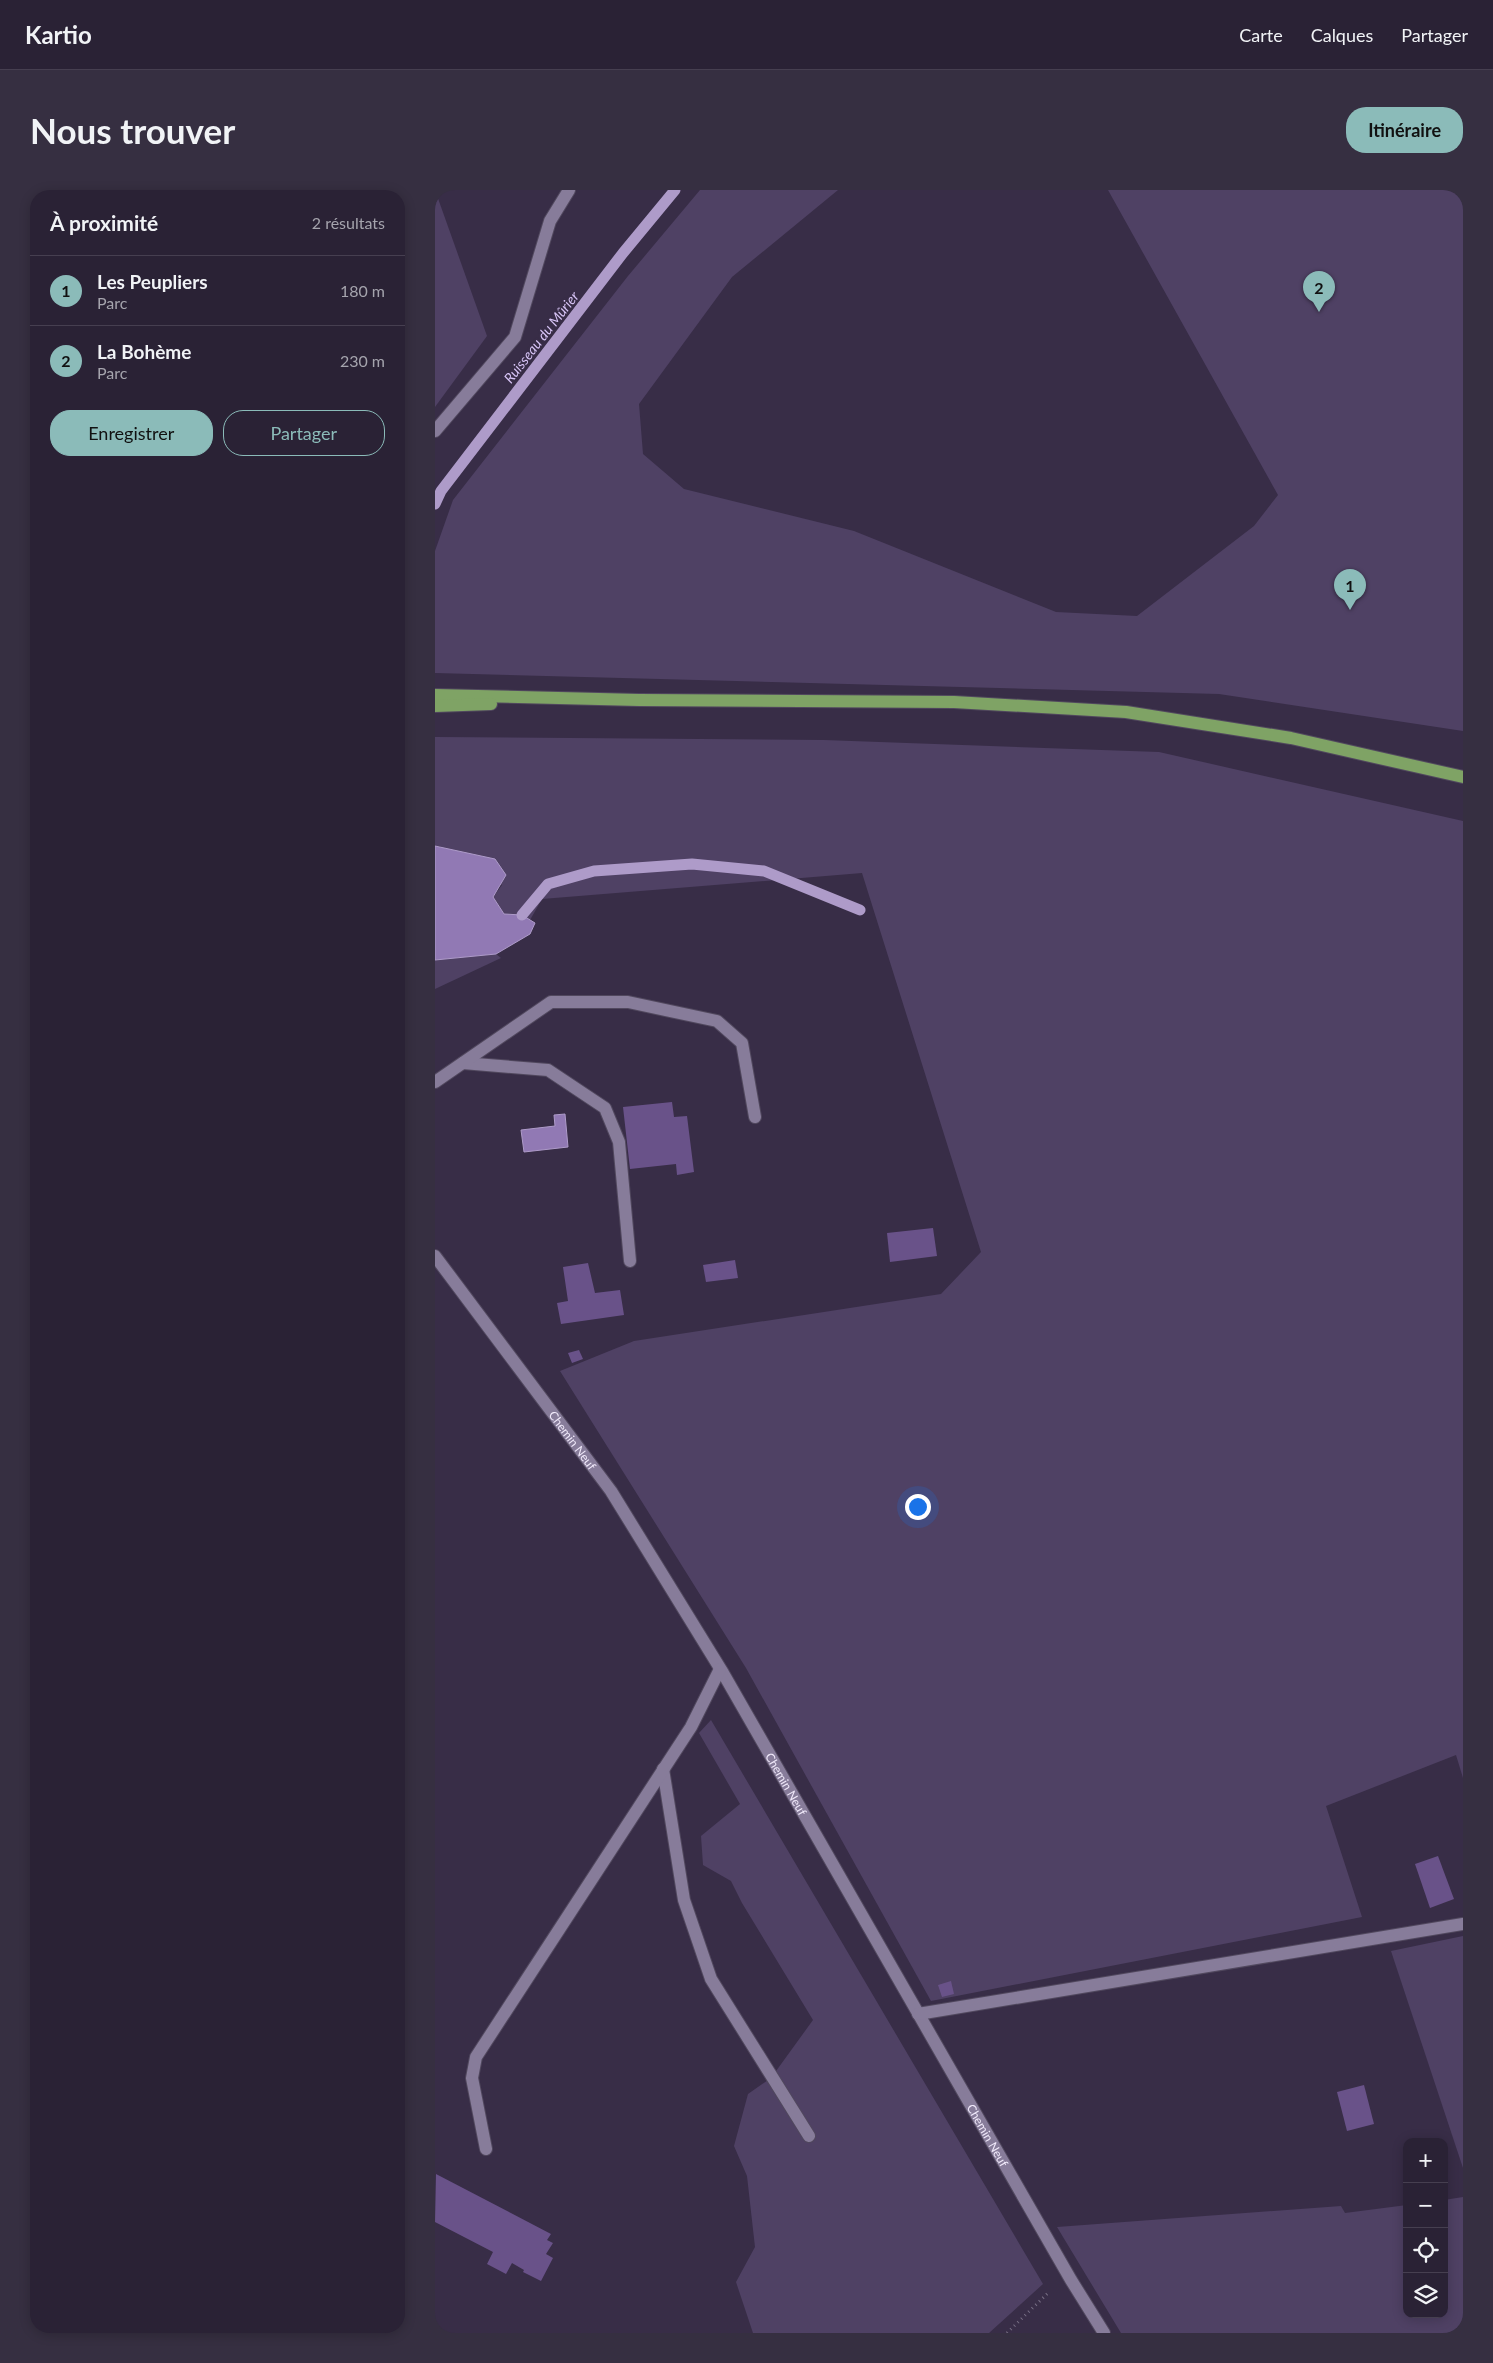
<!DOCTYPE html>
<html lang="fr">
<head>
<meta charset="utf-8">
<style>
	:root { --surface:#2a2235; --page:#362f41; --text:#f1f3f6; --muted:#a5a4ad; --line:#463f50; --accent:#8bbbb9 }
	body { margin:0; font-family:Lato,sans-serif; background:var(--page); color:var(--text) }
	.controls { position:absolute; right:15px; bottom:15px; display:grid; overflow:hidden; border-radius:10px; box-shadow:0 2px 12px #0003 }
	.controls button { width:45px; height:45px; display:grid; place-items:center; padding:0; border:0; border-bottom:1px solid var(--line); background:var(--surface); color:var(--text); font:25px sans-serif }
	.you { position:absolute; left:482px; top:1316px; width:18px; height:18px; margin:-12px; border:4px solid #fff; border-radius:50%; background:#1a73e8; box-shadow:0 0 0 8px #1a73e833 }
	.badge { display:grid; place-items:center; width:32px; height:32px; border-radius:50%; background:var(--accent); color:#111; font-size:16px; font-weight:700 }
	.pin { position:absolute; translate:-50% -41px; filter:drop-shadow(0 1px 2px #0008) }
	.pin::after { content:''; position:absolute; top:26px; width:18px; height:15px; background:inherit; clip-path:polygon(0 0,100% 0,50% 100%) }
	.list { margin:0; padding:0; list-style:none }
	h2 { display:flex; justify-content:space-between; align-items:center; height:65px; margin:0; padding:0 20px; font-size:21px }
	h2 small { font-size:16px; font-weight:400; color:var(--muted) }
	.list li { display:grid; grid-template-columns:32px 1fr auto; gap:15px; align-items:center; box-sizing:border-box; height:70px; padding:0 20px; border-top:1px solid var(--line) }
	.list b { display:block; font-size:19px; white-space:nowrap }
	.list p { margin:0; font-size:16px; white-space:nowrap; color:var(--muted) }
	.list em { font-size:16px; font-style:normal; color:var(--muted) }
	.actions { display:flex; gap:10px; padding:15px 20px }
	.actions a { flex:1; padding:11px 0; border:1px solid var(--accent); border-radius:20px; text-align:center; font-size:18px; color:var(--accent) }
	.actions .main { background:var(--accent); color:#111 }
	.icon { flex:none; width:28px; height:28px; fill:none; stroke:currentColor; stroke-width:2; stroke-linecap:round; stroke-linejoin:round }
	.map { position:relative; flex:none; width:1028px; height:2143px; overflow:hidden; border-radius:20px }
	header { display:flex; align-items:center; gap:30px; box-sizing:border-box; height:70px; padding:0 25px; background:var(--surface); border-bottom:1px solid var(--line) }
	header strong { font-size:24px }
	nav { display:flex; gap:28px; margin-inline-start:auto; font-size:18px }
	.intro { display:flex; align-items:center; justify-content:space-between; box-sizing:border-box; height:120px; padding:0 30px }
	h1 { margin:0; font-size:35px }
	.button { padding:12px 22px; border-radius:20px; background:var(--accent); color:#111; font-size:18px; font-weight:700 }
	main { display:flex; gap:30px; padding:0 30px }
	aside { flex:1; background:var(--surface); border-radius:20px; box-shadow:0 2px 12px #0003 }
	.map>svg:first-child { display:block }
</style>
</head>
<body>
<header>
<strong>Kartio</strong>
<nav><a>Carte</a><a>Calques</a><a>Partager</a></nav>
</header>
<div class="intro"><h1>Nous trouver</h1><a class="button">Itinéraire</a></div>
<main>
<aside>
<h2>À proximité<small>2 résultats</small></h2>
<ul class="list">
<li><span class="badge">1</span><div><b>Les Peupliers</b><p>Parc</p></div><em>180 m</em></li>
<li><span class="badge">2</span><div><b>La Bohème</b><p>Parc</p></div><em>230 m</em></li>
</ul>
<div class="actions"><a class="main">Enregistrer</a><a>Partager</a></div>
</aside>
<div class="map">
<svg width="1028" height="2143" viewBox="0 0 1028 2143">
	<rect width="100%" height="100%" fill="#382d47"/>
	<g fill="#4f4164">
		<path d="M0,0L52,146L0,217Z"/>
		<path d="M265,0H403L297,87L204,214L208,264L249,299L419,341L621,422L702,426L819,336L843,305L673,0H1028V541L784,504L0,483V361L18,310L193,86Z"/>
		<path d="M0,547L389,550L724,562L1028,631V1588L1021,1565L891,1616L927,1727L496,1811L311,1478L125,1181L199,1151L506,1104L546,1062L427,683L107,709L95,730L87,725L69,724L58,707L67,695L4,656H0Z"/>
		<path d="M61,764L66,768L0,799V770Z"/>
		<path d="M276,1530L608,2094L554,2143H318L301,2092L320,2057L312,1986L299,1956L313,1904L336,1888L378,1830L307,1713L296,1691L268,1675L266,1646L305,1614L264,1543Z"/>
		<path d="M1028,1746V1978L956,1761Z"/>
		<path d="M1028,2007V2143H686L622,2037L906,2016L910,2023L972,2015V2124H1009V2010Z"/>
	</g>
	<g fill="#9179b4" stroke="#ae9bc9">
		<path d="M0,656L60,669L71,685L58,707L69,724L87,725L100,733L95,744L61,764L0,770Z"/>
		<path d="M130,924L133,957L89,962L86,940L120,936L119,925Z"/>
	</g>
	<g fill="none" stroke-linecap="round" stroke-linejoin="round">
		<g stroke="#ae9bc9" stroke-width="11">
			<path d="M0,314L6,301L188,63L240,0"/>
			<path d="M87,725L113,694L159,681L257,674L329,681L425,720"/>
		</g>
	</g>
	<g fill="#695289">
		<path d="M237,912L239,927L252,926L259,982L242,985L241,974L195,979L188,917Z"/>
		<path d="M498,1038L502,1066L455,1072L452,1043Z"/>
		<path d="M300,1070L303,1088L271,1092L268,1075Z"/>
		<path d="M153,1073L160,1103L185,1100L189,1125L126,1134L122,1113L133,1111L128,1077Z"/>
		<path d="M144,1160L148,1169L137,1173L133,1163Z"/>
		<path d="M1003,1666L1019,1709L995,1718L980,1674Z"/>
		<path d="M516,1791L519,1804L507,1807L503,1795Z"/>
		<path d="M929,1895L939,1934L912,1941L902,1902Z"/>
		<path d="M1,1984L116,2044L112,2050L118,2053L111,2064L118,2068L106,2091L88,2082L89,2080L77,2073L71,2084L52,2074L58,2062L0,2032Z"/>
	</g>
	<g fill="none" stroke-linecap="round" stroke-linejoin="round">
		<defs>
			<g id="minor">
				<path d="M0,241L80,147L115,31L134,0"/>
				<path d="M28,873L113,880L170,918L184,952L195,1071"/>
				<path d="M0,892L116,812H193L282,831L307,853L320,927"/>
				<path id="s1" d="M0,1066L176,1301L288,1483L636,2090L669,2143"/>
				<path d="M228,1579L249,1710L276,1789L374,1946"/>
				<path d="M483,1824L1028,1734"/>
				<path d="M51,1959L37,1888L41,1867L256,1537L285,1479"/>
			</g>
			<g id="major">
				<path d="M0,505L204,510L519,512L691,522L856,548L1028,587"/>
				<path d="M0,516L56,514"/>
			</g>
		</defs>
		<use href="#minor" stroke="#51485e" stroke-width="14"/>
		<use href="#major" stroke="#51485e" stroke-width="14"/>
		<path stroke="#786f85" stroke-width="3" stroke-dasharray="1 4" stroke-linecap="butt" d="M572,2143L614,2102"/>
		<use href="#minor" stroke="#877c9a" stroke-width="12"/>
		<use href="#major" stroke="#7fa365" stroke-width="12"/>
	</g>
	<g text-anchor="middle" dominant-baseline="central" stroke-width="4.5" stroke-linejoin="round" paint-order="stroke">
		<g font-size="12" fill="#f0e9fa" stroke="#382d47">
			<text stroke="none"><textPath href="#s1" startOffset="230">Chemin Neuf</textPath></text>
			<text stroke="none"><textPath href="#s1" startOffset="635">Chemin Neuf</textPath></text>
			<text stroke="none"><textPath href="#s1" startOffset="1040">Chemin Neuf</textPath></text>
		</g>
		<g font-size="14" font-style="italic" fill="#d7c4f6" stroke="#382d47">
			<text transform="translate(106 147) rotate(-52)">Ruisseau du Mûrier</text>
		</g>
	</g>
</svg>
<div class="controls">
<button>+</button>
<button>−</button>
<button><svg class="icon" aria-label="locate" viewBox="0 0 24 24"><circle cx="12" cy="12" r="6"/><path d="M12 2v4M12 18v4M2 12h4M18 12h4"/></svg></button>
<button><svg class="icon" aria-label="layers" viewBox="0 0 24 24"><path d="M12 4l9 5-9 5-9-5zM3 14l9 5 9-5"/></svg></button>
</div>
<div class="you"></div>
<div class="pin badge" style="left:915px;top:420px">1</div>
<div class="pin badge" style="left:884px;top:122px">2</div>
</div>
</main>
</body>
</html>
